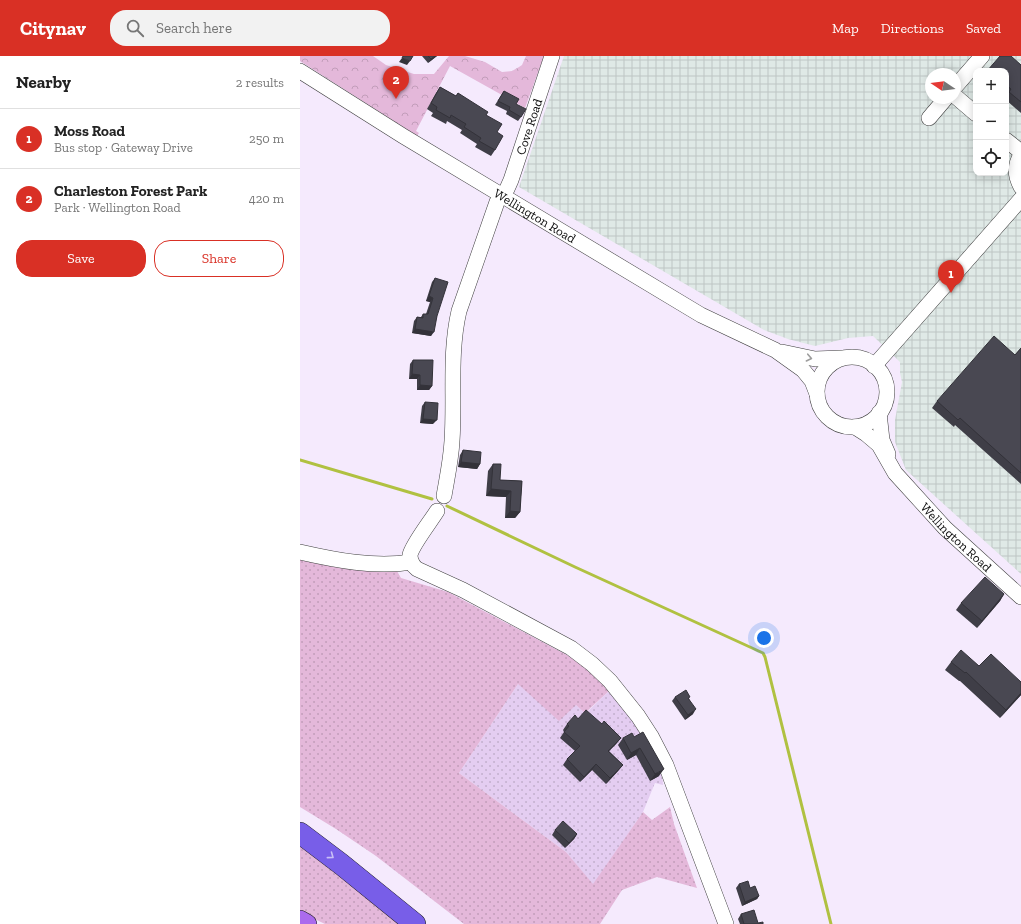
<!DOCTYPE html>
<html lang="en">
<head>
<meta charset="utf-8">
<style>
	:root { --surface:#fff; --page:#f2f2f2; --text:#222; --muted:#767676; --line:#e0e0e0; --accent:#d93025 }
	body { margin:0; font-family:"Zilla Slab",serif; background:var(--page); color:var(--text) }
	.controls { position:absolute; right:12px; top:12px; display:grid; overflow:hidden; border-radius:8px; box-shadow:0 2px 10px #0003 }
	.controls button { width:36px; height:36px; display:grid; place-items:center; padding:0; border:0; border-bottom:1px solid var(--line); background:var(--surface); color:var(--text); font:20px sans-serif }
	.compass { position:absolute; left:625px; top:12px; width:36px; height:36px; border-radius:50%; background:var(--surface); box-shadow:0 2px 10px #0003; rotate:283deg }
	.you { position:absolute; left:464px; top:582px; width:14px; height:14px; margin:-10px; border:3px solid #fff; border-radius:50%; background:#1a73e8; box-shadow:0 0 0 6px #1a73e833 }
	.badge { display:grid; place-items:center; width:26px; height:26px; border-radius:50%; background:var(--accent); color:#fff; font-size:13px; font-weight:700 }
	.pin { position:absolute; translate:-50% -33px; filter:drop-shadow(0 1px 2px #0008) }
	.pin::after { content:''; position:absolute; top:21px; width:14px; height:12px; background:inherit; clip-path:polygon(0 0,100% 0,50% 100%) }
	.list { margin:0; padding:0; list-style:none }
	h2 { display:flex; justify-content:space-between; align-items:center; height:52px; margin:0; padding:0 16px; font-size:17px }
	h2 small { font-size:13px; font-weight:400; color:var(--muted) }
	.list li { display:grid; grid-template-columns:26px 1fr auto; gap:12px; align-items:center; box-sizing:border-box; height:60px; padding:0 16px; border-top:1px solid var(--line) }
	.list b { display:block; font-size:15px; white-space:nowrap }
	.list p { margin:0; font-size:13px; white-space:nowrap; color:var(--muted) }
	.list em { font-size:13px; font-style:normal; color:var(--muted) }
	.actions { display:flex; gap:8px; padding:12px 16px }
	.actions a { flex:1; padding:9px 0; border:1px solid var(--accent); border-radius:16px; text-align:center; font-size:14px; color:var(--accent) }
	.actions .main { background:var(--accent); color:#fff }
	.icon { flex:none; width:22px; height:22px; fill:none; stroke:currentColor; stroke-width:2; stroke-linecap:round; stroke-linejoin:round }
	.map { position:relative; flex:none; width:721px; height:868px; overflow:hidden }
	header { display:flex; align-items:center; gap:24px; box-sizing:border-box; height:56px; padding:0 20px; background:var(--accent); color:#fff }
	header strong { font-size:19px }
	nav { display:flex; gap:22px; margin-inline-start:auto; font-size:14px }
	.search { width:280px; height:36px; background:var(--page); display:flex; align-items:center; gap:10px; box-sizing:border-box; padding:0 14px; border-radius:16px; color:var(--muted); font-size:15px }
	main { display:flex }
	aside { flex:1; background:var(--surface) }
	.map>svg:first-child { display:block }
</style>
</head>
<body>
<header>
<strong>Citynav</strong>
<div class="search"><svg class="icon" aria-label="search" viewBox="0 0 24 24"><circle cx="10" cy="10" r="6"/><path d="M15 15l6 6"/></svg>Search here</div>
<nav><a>Map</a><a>Directions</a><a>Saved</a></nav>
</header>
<main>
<aside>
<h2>Nearby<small>2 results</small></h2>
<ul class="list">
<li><span class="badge">1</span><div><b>Moss Road</b><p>Bus stop · Gateway Drive</p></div><em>250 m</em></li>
<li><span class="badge">2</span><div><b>Charleston Forest Park</b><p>Park · Wellington Road</p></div><em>420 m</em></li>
</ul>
<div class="actions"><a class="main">Save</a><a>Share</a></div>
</aside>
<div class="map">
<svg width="721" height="868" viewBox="0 0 721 868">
	<defs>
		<pattern id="industrial-grid" width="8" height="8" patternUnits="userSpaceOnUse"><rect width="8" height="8" fill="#dfe9e6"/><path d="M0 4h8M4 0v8" fill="none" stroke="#bec6c4"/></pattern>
		<pattern id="farmland-dots" width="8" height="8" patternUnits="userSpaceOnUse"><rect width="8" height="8" fill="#e4cdf1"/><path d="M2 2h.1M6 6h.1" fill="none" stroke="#c2afcd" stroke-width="1.8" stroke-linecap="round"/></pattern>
		<pattern id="grass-dots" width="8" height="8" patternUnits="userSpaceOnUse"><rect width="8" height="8" fill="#e4b8da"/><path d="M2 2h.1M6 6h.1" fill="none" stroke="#c29dba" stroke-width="1.8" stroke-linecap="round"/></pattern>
		<pattern id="park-crowns" width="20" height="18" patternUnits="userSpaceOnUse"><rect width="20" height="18" fill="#e4b8da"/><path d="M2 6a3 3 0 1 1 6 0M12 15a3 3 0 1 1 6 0" fill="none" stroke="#c29dba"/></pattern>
	</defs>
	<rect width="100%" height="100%" fill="#f5eafd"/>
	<path fill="url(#industrial-grid)" fill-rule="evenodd" d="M264,0H721V518L606,414L595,386V364L602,326L600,317V306L573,280L548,282L515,290L488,283L464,274L219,131ZM676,15H706V117H676ZM631,18H655V42H631Z"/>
	<path fill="url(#farmland-dots)" d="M218,628L276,649L286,657L309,635L333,662L362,717L363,729L355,727L343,756L293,829L266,796L159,717Z"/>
	<g fill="url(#grass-dots)">
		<path d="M0,500L97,515L101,522L148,536L280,606L310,632L309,635L285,657L276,649L259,665L218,628L159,717L266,796L293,828L343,756L352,764L370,751L374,768L397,832L357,821L322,834L300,868H164L76,800L36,773L0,751Z"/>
		<path d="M0,788L100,868H25L0,856Z"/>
	</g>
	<path fill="url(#park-crowns)" d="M0,0H73L86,9L114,18H134L149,0H165L185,6L202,16L212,15L219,11L222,9L226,0H244L225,52L150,10L116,75L119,77L117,80L0,5Z"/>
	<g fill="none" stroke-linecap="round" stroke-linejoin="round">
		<g stroke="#b0c141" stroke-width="3">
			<path d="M0,404L132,443"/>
			<path d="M147,450L275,511L463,597L465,601L531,868"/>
		</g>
		<defs>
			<g id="minor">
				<path id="s1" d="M0,15L103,80L401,259L475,294L503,314L512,325L517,338"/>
				<path d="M655,31L682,0"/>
				<path d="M655,40L676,58"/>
				<path d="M629,62L646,42"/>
				<path d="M706,84L721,96"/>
				<path d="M721,99C714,110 715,120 721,131"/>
				<path d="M482,296L515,303L541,302"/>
				<circle cx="552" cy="336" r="35"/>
				<path d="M574,310L721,143"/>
				<path d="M579,357L582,384L588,398"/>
				<path id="s2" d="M555,371L566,378L579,389L595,417L645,472L721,541"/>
				<path id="s3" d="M144,440C147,422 151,404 152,385C155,342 149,298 159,255L197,146L207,133L211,124L252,0"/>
				<path d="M137,455C131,465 112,489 110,499C110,505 112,509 117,513L163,534L271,592L292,608L310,625L338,660L351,680L366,709L426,868"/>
				<path d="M0,496C35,504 75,512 111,506"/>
			</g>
			<path id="major" d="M0,864L7,868"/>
			<path id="highway" d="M0,777L41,808L115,868"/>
		</defs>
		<use href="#minor" stroke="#3e3e3e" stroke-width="16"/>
		<use href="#major" stroke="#1c1c1c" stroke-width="20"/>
		<use href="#highway" stroke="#1c1c1c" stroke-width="22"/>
		<use href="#minor" stroke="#fff" stroke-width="15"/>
		<use href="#major" stroke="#ab6bed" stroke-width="19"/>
		<use href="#highway" stroke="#785ee8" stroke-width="21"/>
	</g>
	<g fill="#3f3e47">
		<path d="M122,0H137L128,7Z"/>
		<path d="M721,9V57L706,44V15Z"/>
		<path d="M140,31L156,40L158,37L186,59L197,76L195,94L191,100L175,91L177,88L160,77L162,74L147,65L146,68L131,60L133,57L127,53L136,37Z"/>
		<path d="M204,35L216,48L221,61L218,65L206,58L207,55L195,49Z"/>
		<path d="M135,222L137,260L131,280L112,277L114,265L117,261H121L123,258H126L130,246L126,245L132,226Z"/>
		<path d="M721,292V428L655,369L654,371L632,352L637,345L715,299Z"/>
		<path d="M113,304L132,330L129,334H117V323H109L110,308Z"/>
		<path d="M125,346L133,368L120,367L122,350Z"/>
		<path d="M163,394L180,408L177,413L158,411L160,399Z"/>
		<path d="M193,408L200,424L222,425L220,456L215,462H205L206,441L186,440L188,415Z"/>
		<path d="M704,538L700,545L677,572L656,554L661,547Z"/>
		<path d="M651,606L679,610L721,626V639L700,662L660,625H659L645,614Z"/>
		<path d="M375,641L389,642L393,658L385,664L372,645Z"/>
		<path d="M278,663L302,668L321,682L316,688L309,695L323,709L318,715L306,728L292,714L280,726L263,709L267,703L275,695L260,682L264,676L263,674L267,668Z"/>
		<path d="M334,681L359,720L350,725L336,699L327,704L318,689L323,682Z"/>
		<path d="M255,774L277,778L274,783L265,792L252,779Z"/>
		<path d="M439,828L459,840L457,843L442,850L436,832Z"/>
		<path d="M441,858L458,867L463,868H440L438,863Z"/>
	</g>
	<g fill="#333239">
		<path d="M135,0H137L128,7L131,3Z"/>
		<path d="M102,2L110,5L107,9L99,6Z"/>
		<path d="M129,240L133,242L130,246L126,245Z"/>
		<path d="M115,273L134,276L131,280L112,277Z"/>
		<path d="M112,318L120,319L117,323H109Z"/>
		<path d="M120,329L132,330L129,334H117Z"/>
		<path d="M123,363L137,364L133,368L120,367Z"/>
		<path d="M161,406L180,408L177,413L158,411Z"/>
		<path d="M191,433L211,435L206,441L186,440Z"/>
		<path d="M210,455L220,456L215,462H205Z"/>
		<path d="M704,538L700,545L677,572L682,565Z"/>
		<path d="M721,637V639L700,662L706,654Z"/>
		<path d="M396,653L393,658L385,664L388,659Z"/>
		<path d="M321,682L316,688L304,700L308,695Z"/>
		<path d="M340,692L336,699L327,704L331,697Z"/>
		<path d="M296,708L292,714L280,726L284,721Z"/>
		<path d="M323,709L318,715L306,728L310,722Z"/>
		<path d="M364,713L359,720L350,725L355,718Z"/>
		<path d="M277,778L274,783L265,792L269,787Z"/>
		<path d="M459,840L457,843L442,850L445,846Z"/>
	</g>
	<g fill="#494852" stroke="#333239">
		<path d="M103,0H113L110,5L102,2Z"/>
		<path d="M128,0H135L131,3Z"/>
		<path d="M700,0H711L721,9V46L709,36L711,33L706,29V15H687Z"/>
		<path d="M140,31L156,40L158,37L188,56L186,59L202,68L197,76L203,80L195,94L179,85L181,82L164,71L166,68L151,59L150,62L136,54L137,51L131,47Z"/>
		<path d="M204,35L219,43L216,48L226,53L221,61L209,54L210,51L198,45Z"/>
		<path d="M135,222L148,226L137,260L134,276L115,273L117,261L123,262V258H128L133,242L129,240Z"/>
		<path d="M694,280L715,299L721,292V417L660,362L658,364L637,345Z"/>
		<path d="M113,304H133L132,330L120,329V319L112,318Z"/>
		<path d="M125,346L138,347L137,364L123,363Z"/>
		<path d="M163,394L181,396L180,408L161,406Z"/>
		<path d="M193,408H201L200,424L222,425L220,456L210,455L211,435L191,433Z"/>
		<path d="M685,521L704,538L682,565L661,547Z"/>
		<path d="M661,594L679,610L691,598L721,626V637L706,654L666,616L665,617L651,606Z"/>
		<path d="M386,634L390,641L388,642L396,653L388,659L375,641Z"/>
		<path d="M286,654L302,668L304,665L321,682L308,695L323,709L310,722L296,708L284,721L267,703L280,690L264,676L269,670L267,668L275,659L278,663Z"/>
		<path d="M343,676L364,713L355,718L340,692L331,697L323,682L332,677L334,681Z"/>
		<path d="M263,765L277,778L269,787L255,774Z"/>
		<path d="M448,825L450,832L455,830L459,840L445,846L439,828Z"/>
		<path d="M454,854L458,867L463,866V868H444L441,858Z"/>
	</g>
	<defs><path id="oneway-chevron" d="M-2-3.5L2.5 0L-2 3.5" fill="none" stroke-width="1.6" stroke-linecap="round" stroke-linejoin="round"/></defs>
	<use stroke="#9d9d9d" href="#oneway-chevron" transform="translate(509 302) rotate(12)"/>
	<use stroke="#c9bff6" href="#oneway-chevron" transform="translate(31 800) rotate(36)"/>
	<g text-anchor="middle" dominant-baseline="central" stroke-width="4" stroke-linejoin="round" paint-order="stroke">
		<g font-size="13" fill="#0b0b0b" stroke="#fff">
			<text stroke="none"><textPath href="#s3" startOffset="384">Cove Road</textPath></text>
			<text stroke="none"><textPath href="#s1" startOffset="276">Wellington Road</textPath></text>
			<text stroke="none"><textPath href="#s2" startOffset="151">Wellington Road</textPath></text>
		</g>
	</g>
</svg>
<div class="controls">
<button>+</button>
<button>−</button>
<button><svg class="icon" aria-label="locate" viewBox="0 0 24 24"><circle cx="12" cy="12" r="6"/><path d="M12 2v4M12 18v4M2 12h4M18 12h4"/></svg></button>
</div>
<svg class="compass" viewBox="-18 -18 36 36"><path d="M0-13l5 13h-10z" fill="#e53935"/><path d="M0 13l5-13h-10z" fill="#767676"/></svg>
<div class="you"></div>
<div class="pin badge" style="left:651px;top:237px">1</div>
<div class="pin badge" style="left:96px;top:43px">2</div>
</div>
</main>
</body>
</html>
